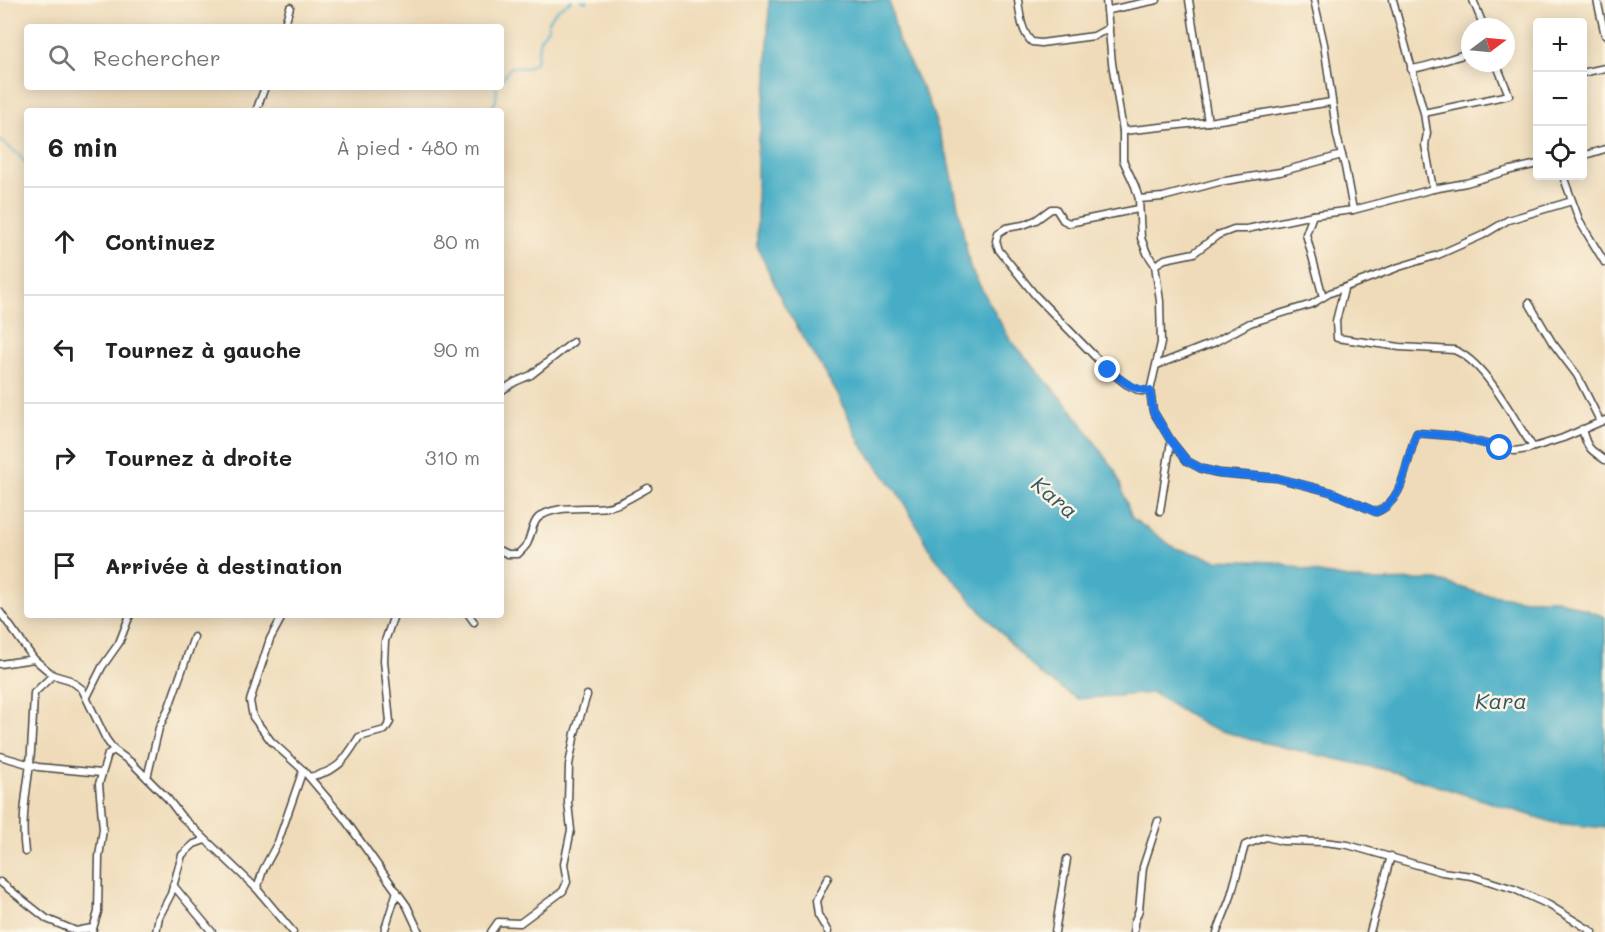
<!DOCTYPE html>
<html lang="fr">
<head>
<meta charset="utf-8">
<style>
	:root { --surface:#fff; --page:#f6f6f6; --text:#222; --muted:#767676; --line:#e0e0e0 }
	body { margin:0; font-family:Mali,sans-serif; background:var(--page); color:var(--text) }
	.controls { position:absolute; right:18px; top:18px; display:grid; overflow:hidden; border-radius:6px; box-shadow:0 3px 15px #0003 }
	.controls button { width:54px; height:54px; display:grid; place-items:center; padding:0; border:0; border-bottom:2px solid var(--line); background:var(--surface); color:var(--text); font:30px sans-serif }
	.compass { position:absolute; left:1461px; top:18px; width:54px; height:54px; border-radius:50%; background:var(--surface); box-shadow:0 3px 15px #0003; rotate:74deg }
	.stop { position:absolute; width:18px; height:18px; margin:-14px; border:4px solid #1a73e8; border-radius:50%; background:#fff }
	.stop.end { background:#1a73e8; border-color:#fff; box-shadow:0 2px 6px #0008 }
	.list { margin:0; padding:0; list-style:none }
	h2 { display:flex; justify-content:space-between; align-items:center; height:78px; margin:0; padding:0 24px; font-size:26px }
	h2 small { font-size:20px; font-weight:400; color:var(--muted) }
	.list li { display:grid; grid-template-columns:39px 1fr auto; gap:18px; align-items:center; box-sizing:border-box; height:108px; padding:0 24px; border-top:2px solid var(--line) }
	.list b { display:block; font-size:22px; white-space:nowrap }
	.list em { font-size:20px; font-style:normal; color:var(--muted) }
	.icon { flex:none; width:33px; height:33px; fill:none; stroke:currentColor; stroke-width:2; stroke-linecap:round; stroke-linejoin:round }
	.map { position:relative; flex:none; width:1605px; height:932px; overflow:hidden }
	.search { position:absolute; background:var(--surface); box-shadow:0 3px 15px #0003; left:24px; top:24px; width:480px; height:66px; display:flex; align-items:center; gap:15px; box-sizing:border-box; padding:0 21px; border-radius:6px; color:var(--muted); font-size:22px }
	.panel { position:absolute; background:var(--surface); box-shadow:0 3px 15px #0003; left:24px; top:108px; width:480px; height:510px; border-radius:6px }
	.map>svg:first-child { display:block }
</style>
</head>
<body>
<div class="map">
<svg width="1605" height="932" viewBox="0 0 1605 932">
	<rect width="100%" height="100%" fill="#fcf5e5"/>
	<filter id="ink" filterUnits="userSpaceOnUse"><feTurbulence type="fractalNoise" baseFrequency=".0167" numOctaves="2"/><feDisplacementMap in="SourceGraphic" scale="12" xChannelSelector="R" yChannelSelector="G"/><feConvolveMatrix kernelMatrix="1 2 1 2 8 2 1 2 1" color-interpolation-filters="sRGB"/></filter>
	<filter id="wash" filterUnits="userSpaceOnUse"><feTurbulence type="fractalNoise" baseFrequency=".008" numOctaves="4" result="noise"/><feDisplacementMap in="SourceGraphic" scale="24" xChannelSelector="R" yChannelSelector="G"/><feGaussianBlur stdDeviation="1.35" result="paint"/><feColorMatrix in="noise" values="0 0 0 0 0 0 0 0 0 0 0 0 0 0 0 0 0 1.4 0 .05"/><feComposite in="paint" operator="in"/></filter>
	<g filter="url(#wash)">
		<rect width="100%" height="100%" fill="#efdbb9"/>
		<path fill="#46adc6" stroke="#386c78" stroke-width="1.5" d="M769,0H889L898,40L929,102L950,165L970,268L1009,338L1073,412L1115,470L1132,518L1175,548L1217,560L1275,562L1319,573L1366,581L1437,580L1479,593L1519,599H1557L1605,617V828L1555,823L1394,772L1252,740L1206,726L1153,693L1078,699L1041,675L985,616L934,556L900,496L860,443L840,398L784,305L757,246V153L767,81Z"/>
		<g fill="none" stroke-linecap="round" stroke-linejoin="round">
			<g stroke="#46adc6" stroke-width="2">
				<path d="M581,0L586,2L588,0"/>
				<path d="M501,80L511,67L527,68L536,62L540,39L548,28V21L557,10L572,0"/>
				<path d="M491,111L496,100L497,87"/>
				<path d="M0,140L19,155L27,165"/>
			</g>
		</g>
	</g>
	<g filter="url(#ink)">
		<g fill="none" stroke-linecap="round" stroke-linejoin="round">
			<defs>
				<g id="minor">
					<path d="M1018,0C1020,14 1021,32 1032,42L1041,43L1094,36L1109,28"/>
					<path d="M1106,0L1112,63L1123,131V160L1135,186L1139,199L1141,238L1147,253L1155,265L1160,301L1161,343L1150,391L1153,411L1171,441L1187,461L1202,469L1219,473L1277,478L1331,492L1376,512C1406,501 1405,459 1417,433L1454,436L1514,451L1528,449L1563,438L1605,420"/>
					<path d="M1189,0L1208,122"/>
					<path d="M1314,0L1324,44L1337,136L1345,167L1353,210"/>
					<path d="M1393,0L1424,113L1427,133L1425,145L1433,189"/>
					<path d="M1473,0L1484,27"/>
					<path d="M1597,0L1605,35"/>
					<path d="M1109,10L1157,0"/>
					<path d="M284,27L290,7"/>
					<path d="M1411,69C1433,66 1449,58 1470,53"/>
					<path d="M1582,73L1605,68"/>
					<path d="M256,111L265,87"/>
					<path d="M1424,113L1509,95L1496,63"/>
					<path d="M1123,131L1208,122L1331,102"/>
					<path d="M1582,156L1605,149"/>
					<path d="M1563,176L1580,222L1605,263"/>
					<path d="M1139,199L1163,197L1219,182L1280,172L1342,155"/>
					<path d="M1138,209L1069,223L1063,220L1056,209H1051L1036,220L1023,225L1006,228L998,233L996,241L999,250L1035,295L1108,370L1126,384L1140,391H1150"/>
					<path d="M1313,215L1306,234L1323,297"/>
					<path d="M1155,265L1165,259L1194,253L1218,235L1234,229H1247L1313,215L1353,210L1433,189L1466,183L1511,170L1538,164"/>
					<path d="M1344,289L1336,321L1337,338L1400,347L1454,350C1486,362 1513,419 1533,447"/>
					<path d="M1529,303L1552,342L1577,375L1600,421"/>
					<path d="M1157,365L1213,343L1250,323L1312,304L1330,293L1399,267L1438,255L1483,235L1508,220L1572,201"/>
					<path d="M501,391L515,382L531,375L573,342"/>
					<path d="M1582,429C1587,448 1589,449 1605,460"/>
					<path d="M1160,511L1171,441"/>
					<path d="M501,551L508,554H518C521,551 525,547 527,544C531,536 532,524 538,518C554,504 586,510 606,507C621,505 635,495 648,488"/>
					<path d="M0,612L34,659L53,675L70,680L82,689L106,739L114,750L132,763L168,799L181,816L257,889L293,932"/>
					<path d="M283,615L270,639L250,701L253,717L271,741L303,770L343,817L407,906L419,932"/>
					<path d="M469,615L474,622"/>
					<path d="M0,664L34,659"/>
					<path d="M87,697L102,667L119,643L130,615"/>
					<path d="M0,756L38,767L101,773"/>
					<path d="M309,777C339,771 344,761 359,737L385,730L390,722L384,661L385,641L394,615"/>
					<path d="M147,778L159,728L169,707L194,637"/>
					<path d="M25,852C21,822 26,794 30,764C32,740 33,717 34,693L53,675"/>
					<path d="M828,877L816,901L818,915L828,932"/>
					<path d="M0,882L47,919L76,931L92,928"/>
					<path d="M173,885L212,932"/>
					<path d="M257,889L263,870L278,842L303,770"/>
					<path d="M92,932L98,912L99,857L103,829L99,784L108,754L114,750"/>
					<path d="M156,932L159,917L171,894L182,855L194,844L205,840"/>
					<path d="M384,932L397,891"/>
					<path d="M491,932L498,922L520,923L563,891L567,882L564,864L571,830L568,803L569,765L575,733L587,695"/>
					<path d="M1055,932L1067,859"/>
					<path d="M1134,932V923L1139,910L1143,867L1158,821"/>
					<path d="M1217,932L1230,899L1245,845L1266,837L1282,841L1324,842L1348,845L1442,872L1472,876L1514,889L1549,905L1593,932"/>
					<path d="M1370,932L1391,856"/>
				</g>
			</defs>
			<use href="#minor" stroke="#484540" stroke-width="9"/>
			<use href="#minor" stroke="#fff" stroke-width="6"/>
		</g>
	</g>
	<g fill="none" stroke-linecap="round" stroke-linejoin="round" filter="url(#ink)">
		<path stroke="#1a73e8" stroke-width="8" d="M1108,370C1121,380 1133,390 1150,391L1153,411L1171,441L1187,461L1202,469L1219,473L1277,478L1331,492L1376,512C1406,501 1405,459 1417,433L1454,436L1500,448"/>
	</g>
	<g text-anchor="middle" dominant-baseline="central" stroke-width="5" stroke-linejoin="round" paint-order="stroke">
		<g font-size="22" font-style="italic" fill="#345861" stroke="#fcf5e5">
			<text transform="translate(1055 497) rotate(40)">Kara</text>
			<text x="1501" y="700">Kara</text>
		</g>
	</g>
</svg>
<div class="controls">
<button>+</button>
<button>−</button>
<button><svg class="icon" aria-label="locate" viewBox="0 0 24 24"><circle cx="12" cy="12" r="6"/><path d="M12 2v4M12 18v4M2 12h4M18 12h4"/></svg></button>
</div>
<svg class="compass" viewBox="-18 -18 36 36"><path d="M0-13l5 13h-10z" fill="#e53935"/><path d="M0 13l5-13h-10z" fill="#767676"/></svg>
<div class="stop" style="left:1500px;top:448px"></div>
<div class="stop end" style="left:1108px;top:370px"></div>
<div class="search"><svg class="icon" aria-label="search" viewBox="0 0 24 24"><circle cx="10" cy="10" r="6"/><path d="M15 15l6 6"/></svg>Rechercher</div>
<section class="panel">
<h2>6 min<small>À pied · 480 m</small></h2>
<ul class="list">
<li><svg class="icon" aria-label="ahead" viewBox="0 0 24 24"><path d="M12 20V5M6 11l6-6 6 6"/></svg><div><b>Continuez</b></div><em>80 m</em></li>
<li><svg class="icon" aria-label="left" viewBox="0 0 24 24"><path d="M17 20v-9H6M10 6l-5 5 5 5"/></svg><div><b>Tournez à gauche</b></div><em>90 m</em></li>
<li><svg class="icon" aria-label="right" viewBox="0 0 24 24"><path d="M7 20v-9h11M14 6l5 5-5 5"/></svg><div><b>Tournez à droite</b></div><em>310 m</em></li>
<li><svg class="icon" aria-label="arrive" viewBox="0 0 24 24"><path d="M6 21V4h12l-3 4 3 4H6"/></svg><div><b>Arrivée à destination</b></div></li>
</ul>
</section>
</div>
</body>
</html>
